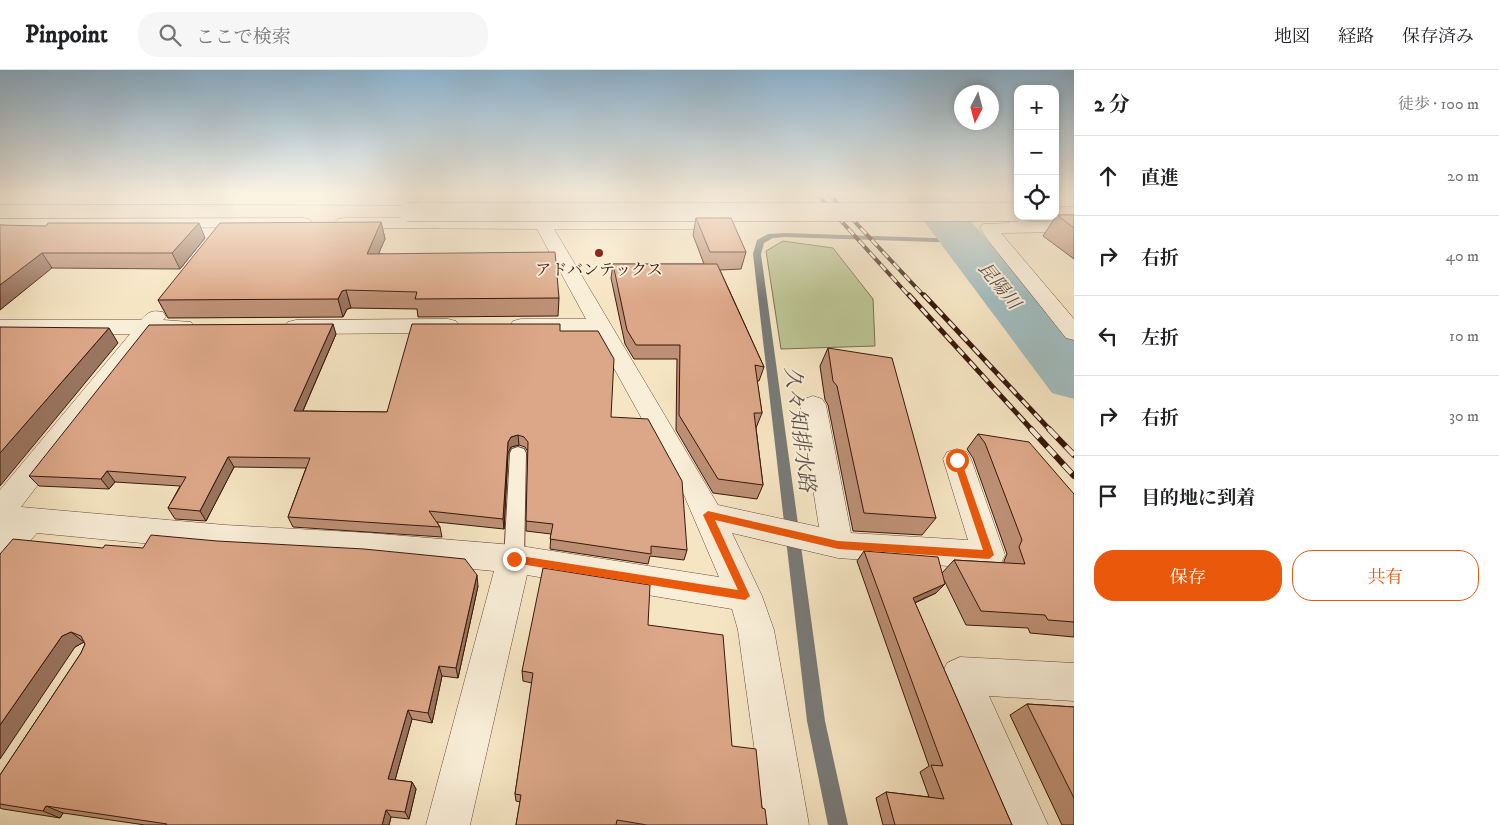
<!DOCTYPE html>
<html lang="ja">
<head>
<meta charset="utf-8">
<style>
	:root { --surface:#fff; --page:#f6f6f6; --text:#202124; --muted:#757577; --line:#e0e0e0; --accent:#ea580c }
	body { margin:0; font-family:"IM FELL DW Pica","Noto Serif JP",serif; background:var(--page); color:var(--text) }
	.controls { position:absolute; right:15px; top:15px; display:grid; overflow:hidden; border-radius:10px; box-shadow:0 2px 8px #0003 }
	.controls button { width:45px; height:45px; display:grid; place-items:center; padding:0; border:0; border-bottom:1px solid var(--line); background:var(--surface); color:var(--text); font:25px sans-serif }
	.compass { position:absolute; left:954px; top:15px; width:45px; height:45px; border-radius:50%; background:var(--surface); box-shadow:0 2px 8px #0003; rotate:186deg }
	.stop { position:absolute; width:15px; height:15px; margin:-11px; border:4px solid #ea580c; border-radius:50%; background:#fff }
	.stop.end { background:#ea580c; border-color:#fff; box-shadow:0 1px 5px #0008 }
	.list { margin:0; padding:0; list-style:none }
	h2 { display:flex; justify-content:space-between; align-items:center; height:65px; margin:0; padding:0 20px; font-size:21px }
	h2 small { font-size:16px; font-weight:400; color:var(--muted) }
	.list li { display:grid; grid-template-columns:32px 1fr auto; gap:15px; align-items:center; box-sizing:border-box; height:80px; padding:0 20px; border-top:1px solid var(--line) }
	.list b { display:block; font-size:19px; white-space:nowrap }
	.list em { font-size:16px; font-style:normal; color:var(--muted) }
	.actions { display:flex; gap:10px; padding:15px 20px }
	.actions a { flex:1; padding:11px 0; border:1px solid var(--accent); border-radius:20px; text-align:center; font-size:18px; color:var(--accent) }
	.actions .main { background:var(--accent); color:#fff }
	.icon { flex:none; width:28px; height:28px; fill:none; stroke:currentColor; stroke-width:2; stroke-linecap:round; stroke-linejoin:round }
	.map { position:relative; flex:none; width:1074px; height:755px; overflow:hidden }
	header { display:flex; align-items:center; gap:30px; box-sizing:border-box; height:70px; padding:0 25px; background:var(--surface); border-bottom:1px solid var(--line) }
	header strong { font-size:24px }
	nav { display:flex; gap:28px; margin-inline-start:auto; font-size:18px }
	.search { width:350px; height:45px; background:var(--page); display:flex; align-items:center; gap:12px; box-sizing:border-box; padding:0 18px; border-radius:20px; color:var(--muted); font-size:19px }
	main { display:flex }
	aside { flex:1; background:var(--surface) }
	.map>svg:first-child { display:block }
</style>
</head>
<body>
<header>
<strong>Pinpoint</strong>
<div class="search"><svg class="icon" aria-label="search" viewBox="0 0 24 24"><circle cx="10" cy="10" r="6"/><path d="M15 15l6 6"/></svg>ここで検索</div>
<nav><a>地図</a><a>経路</a><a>保存済み</a></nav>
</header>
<main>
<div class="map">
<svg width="1074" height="755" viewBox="0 0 1074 755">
	<rect width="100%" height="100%" fill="#f6e5c3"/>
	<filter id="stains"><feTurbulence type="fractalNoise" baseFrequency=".004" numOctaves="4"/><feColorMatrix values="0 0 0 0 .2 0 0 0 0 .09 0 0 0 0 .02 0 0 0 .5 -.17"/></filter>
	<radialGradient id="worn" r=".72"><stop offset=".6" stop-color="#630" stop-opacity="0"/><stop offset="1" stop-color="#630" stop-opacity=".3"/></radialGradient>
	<path fill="#bcc594" stroke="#7a6e50" d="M783,171L833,178L873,229L875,276L781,279L766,181Z"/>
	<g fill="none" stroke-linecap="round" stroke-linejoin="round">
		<path fill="#787a77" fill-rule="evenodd" d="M784,163L965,169L969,171L965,173L784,167L773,168L764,173L761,184L825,651L848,755H828L807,651L753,184L757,170L768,164Z"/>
		<path fill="#a2bcbe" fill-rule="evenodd" d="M903,123H946L1074,269V329L1052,323Z"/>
		<defs>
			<path id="service" d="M518,377L524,379L526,383L524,489L521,495L514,497L507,495L504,489L510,383L512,379Z"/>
			<g id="minor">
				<path d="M527,123H543L550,148L724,149L730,150L733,154L730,158L724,159H554L718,435L819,457L800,335L804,329L813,326L822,329L826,335L851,463L968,470L943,389L947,382L957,379L967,382L971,389L1005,485L1000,495L989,499L838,488L732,463L762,526L774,560L809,755H765L738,560L732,539L527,505L470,755H426L494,501L369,489L225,481L37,463L11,492L0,496V420L130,264H0V250H141C148,242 152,240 163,242L166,247L163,250L191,252L194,257L191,262L153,264L21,437L225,455L369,463L514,475L719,507L684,425L594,262L521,263L513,261L510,256L513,251L521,249H586L537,159L344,158L338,157L335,153L338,149L344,148H533Z"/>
				<path d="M975,123H993L1018,142V146H1023L1031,152H1074V162L1001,163L1074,249V270L1066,268L987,169L980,158L983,154L1010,153Z"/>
				<path d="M303,148L309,149L312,153L309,157L0,159V149Z"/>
				<path d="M448,249L456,251L459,256L456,261L448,263L296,264L288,262L285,257L288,252L296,250Z"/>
				<path d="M960,587L1074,593V631L989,626L1048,755H1004L941,606L947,593Z"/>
			</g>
			<g id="secondary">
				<path d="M0,124L411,125L419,130L411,135L0,134Z"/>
				<rect x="1055" y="126" width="19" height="10"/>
			</g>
		</defs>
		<use href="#service" stroke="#684b3a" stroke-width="2"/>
		<use href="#minor" stroke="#684b3a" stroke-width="1"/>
		<use href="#secondary" stroke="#39180c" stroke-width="1"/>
		<use href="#service" fill="#f9eed8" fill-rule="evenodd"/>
		<use href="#minor" fill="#f9eed8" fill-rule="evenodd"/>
		<use href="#secondary" fill="#f9eed8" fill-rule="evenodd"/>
		<defs>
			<g id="rail-far2">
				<path d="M816,123L910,227"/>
				<path d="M828,123L925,227"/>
			</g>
			<g id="rail-far1">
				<path d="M909,225L1032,360"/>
				<path d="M924,225L1050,360"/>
			</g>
			<g id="rail">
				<path d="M1031,359L1074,406"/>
				<path d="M1049,359L1074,385"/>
			</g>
		</defs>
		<use href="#rail-far2" stroke="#39180c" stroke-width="4"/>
		<use href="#rail-far1" stroke="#39180c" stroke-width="5"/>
		<use href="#rail" stroke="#39180c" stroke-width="6"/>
		<use href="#rail-far2" stroke="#f9eed8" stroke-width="2.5" stroke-dasharray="8" stroke-linecap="butt"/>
		<use href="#rail-far1" stroke="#f9eed8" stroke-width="3" stroke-dasharray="9" stroke-linecap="butt"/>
		<use href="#rail" stroke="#f9eed8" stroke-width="4.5" stroke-dasharray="12" stroke-linecap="butt"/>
		<defs>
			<path id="secondary-bridge" d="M407,142H1018"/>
		</defs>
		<use href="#secondary-bridge" stroke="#39180c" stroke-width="19" stroke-linecap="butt"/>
		<use href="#secondary-bridge" stroke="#f9eed8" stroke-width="18"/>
	</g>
	<g fill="#bd9075" stroke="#39180c">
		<path d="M1057,145H1074V189L1043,166Z"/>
		<path d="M696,148L746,182L741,199L720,200L764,297L759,311H757L762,343L756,358L763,415L757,429L713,423L676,360L677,289H634L625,274L611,208L613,194H704L693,165Z"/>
		<path d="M381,152L385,169L378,183L559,228L558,246L418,247L417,239L351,238L347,239L343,247L168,248L158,230Z"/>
		<path d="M0,155L205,168L180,199L52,198Z"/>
		<path d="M560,261L611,347L687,480L684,490L650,486L648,494L550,479L551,464L526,461L528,382L525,377L519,375L511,377L508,383L504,459L437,452L440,457L442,467L293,457L288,447L306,398L234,397L206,451L175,449L168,438L180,416L115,412L109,419L39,416L29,406L336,264L303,341L387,342Z"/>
		<path d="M828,278L936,448L922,465L853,461L828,335L825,330L820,296Z"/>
		<path d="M978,364L1074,424V567L1030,563L1028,558L966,555L944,510L936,523L915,533L1012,755H883L876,728L886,722L929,727L920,702L929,696L857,491L864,481L942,503L954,490L1004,493V491L1007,484L973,388L967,379Z"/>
		<path d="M0,484L478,516L458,608L442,606L432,653L412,649L395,710L412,712L416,719L409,749L391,747L389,755H145L63,743L60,748L3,739L0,738V705L81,583L85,574L84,572L75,577Z"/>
		<path d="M648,555L732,676L762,738L767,755H516L520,732L516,731L515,724L532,613L523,611L522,601Z"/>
		<path d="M1027,634L1074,637V755H1062L1010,645Z"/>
	</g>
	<g fill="#9a755f" stroke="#39180c">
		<path d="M381,152L385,169L371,201L367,184Z"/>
		<path d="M199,153L205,168L180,199L172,183Z"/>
		<path d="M42,183L52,198L0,240V215Z"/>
		<path d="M346,220L351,238L347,239L343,247L338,229L342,221Z"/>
		<path d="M333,254L336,264L298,352L294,341Z"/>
		<path d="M109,258L118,273L0,416V383Z"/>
		<path d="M518,365L519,375L511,377L508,383L504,459L503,449L508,372L511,367Z"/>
		<path d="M228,387L234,397L206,451L200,441Z"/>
		<path d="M107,401L115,412L109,419L101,409Z"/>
		<path d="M477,505L478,516L458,608L456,598Z"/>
		<path d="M945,514L936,523L905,537L913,528Z"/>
		<path d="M71,562L84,572L75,577L0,689V655L62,566Z"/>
		<path d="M439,596L442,606L432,653L428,643Z"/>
		<path d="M408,640L412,649L393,717L388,709Z"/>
		<path d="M412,712L416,719L409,749L405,742Z"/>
		<path d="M46,736L63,743L60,748L43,741Z"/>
		<path d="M386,740L391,747L389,755H382Z"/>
	</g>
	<g fill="#dca788" stroke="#39180c">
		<path d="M1057,145H1074V158Z"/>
		<path d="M696,148H731L746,182H710Z"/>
		<path d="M381,152L367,184L555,182L559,228L415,229L417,222L346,220L342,221L338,229L158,230L220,153Z"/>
		<path d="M48,153H199L172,183H42L0,215V155L46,156Z"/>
		<path d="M613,194H717L764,297L755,295L762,343H754L763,415L718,409L679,345L680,275H636L627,260Z"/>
		<path d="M333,254L294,341L387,342L412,254H560V261H598L614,289L611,347L648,349L682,411L687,480L651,476V484L550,469L553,454L526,451L528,372L524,367L518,365L511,367L508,372L503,449L429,441L440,457L288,447L310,388L228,387L200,441L168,438L186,407L107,401L101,409L29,406L149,255Z"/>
		<path d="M0,257L109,258L0,383Z"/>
		<path d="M828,278L892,288L936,448L864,443L837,316L833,311Z"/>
		<path d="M978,364L1029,372L1074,424V552L1048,550L1045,545L981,541L954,490L1025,494L1019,477L1022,470L985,373Z"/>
		<path d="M151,465L217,471L364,479L465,489L477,505L456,598L439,596L428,643L408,640L388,709L412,712L405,742L386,740L382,755H166L167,754L46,736L43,741L0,734V705L81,583L85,574L81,566L71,562L62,566L0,655V484L13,469L103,478L105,475L143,478Z"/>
		<path d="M864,481L938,487L945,514L913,528L1012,755H895L886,722L944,729L931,695L943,696Z"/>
		<path d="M543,498L650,515L648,555L723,565L732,676L756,679L762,738L765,739L767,755H647L617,750L616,755H516L521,725L515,724L533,603L522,601Z"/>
		<path d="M1027,634L1074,637V728Z"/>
	</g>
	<linearGradient id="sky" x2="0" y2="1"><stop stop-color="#8cb7d7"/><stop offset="0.54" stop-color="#fbf3e4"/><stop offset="1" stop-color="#fbf3e4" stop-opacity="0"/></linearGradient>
	<rect width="1074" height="229" fill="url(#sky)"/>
	<path fill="#ea580c" d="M957,386L961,390L994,485L989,489L838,479L715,450L750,526L745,530L514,493L509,489L514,485L738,520L703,445L708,441L838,471L983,480L953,390Z"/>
	<circle fill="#8f2418" stroke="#f9eed8" stroke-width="2" cx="599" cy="183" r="5"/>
	<g text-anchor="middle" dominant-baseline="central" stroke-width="4" stroke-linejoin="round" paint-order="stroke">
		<g font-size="16" fill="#39180c" stroke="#f9eed8">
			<text x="599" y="200">アドバンテックス</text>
		</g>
		<g font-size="18" font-style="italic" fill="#5e514a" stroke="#f9eed8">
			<text transform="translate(999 216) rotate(51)">昆陽川</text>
		</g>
		<g font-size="21" font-style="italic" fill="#5e514a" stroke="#f9eed8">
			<text transform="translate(799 359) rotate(83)">久々知排水路</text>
		</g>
	</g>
	<rect width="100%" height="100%" filter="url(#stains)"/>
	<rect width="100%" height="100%" fill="url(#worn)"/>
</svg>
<div class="controls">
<button>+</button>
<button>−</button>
<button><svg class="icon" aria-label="locate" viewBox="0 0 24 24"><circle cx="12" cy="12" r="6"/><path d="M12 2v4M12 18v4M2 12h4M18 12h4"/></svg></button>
</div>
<svg class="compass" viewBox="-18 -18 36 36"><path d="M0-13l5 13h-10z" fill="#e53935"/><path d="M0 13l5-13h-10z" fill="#757577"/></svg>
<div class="stop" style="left:957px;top:390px"></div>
<div class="stop end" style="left:514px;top:489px"></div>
</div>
<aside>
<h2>2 分<small>徒歩 · 100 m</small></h2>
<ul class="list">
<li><svg class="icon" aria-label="ahead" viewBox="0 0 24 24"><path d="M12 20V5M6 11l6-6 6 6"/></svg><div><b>直進</b></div><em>20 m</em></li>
<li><svg class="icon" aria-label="right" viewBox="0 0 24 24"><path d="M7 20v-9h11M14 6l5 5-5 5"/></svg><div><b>右折</b></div><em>40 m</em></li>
<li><svg class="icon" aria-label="left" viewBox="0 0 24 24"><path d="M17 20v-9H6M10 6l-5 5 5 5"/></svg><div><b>左折</b></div><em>10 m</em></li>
<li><svg class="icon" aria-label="right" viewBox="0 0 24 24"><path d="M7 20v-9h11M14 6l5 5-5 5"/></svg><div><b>右折</b></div><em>30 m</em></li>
<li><svg class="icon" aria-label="arrive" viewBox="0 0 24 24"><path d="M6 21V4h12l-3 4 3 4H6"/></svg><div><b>目的地に到着</b></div></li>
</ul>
<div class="actions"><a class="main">保存</a><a>共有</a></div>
</aside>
</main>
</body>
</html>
